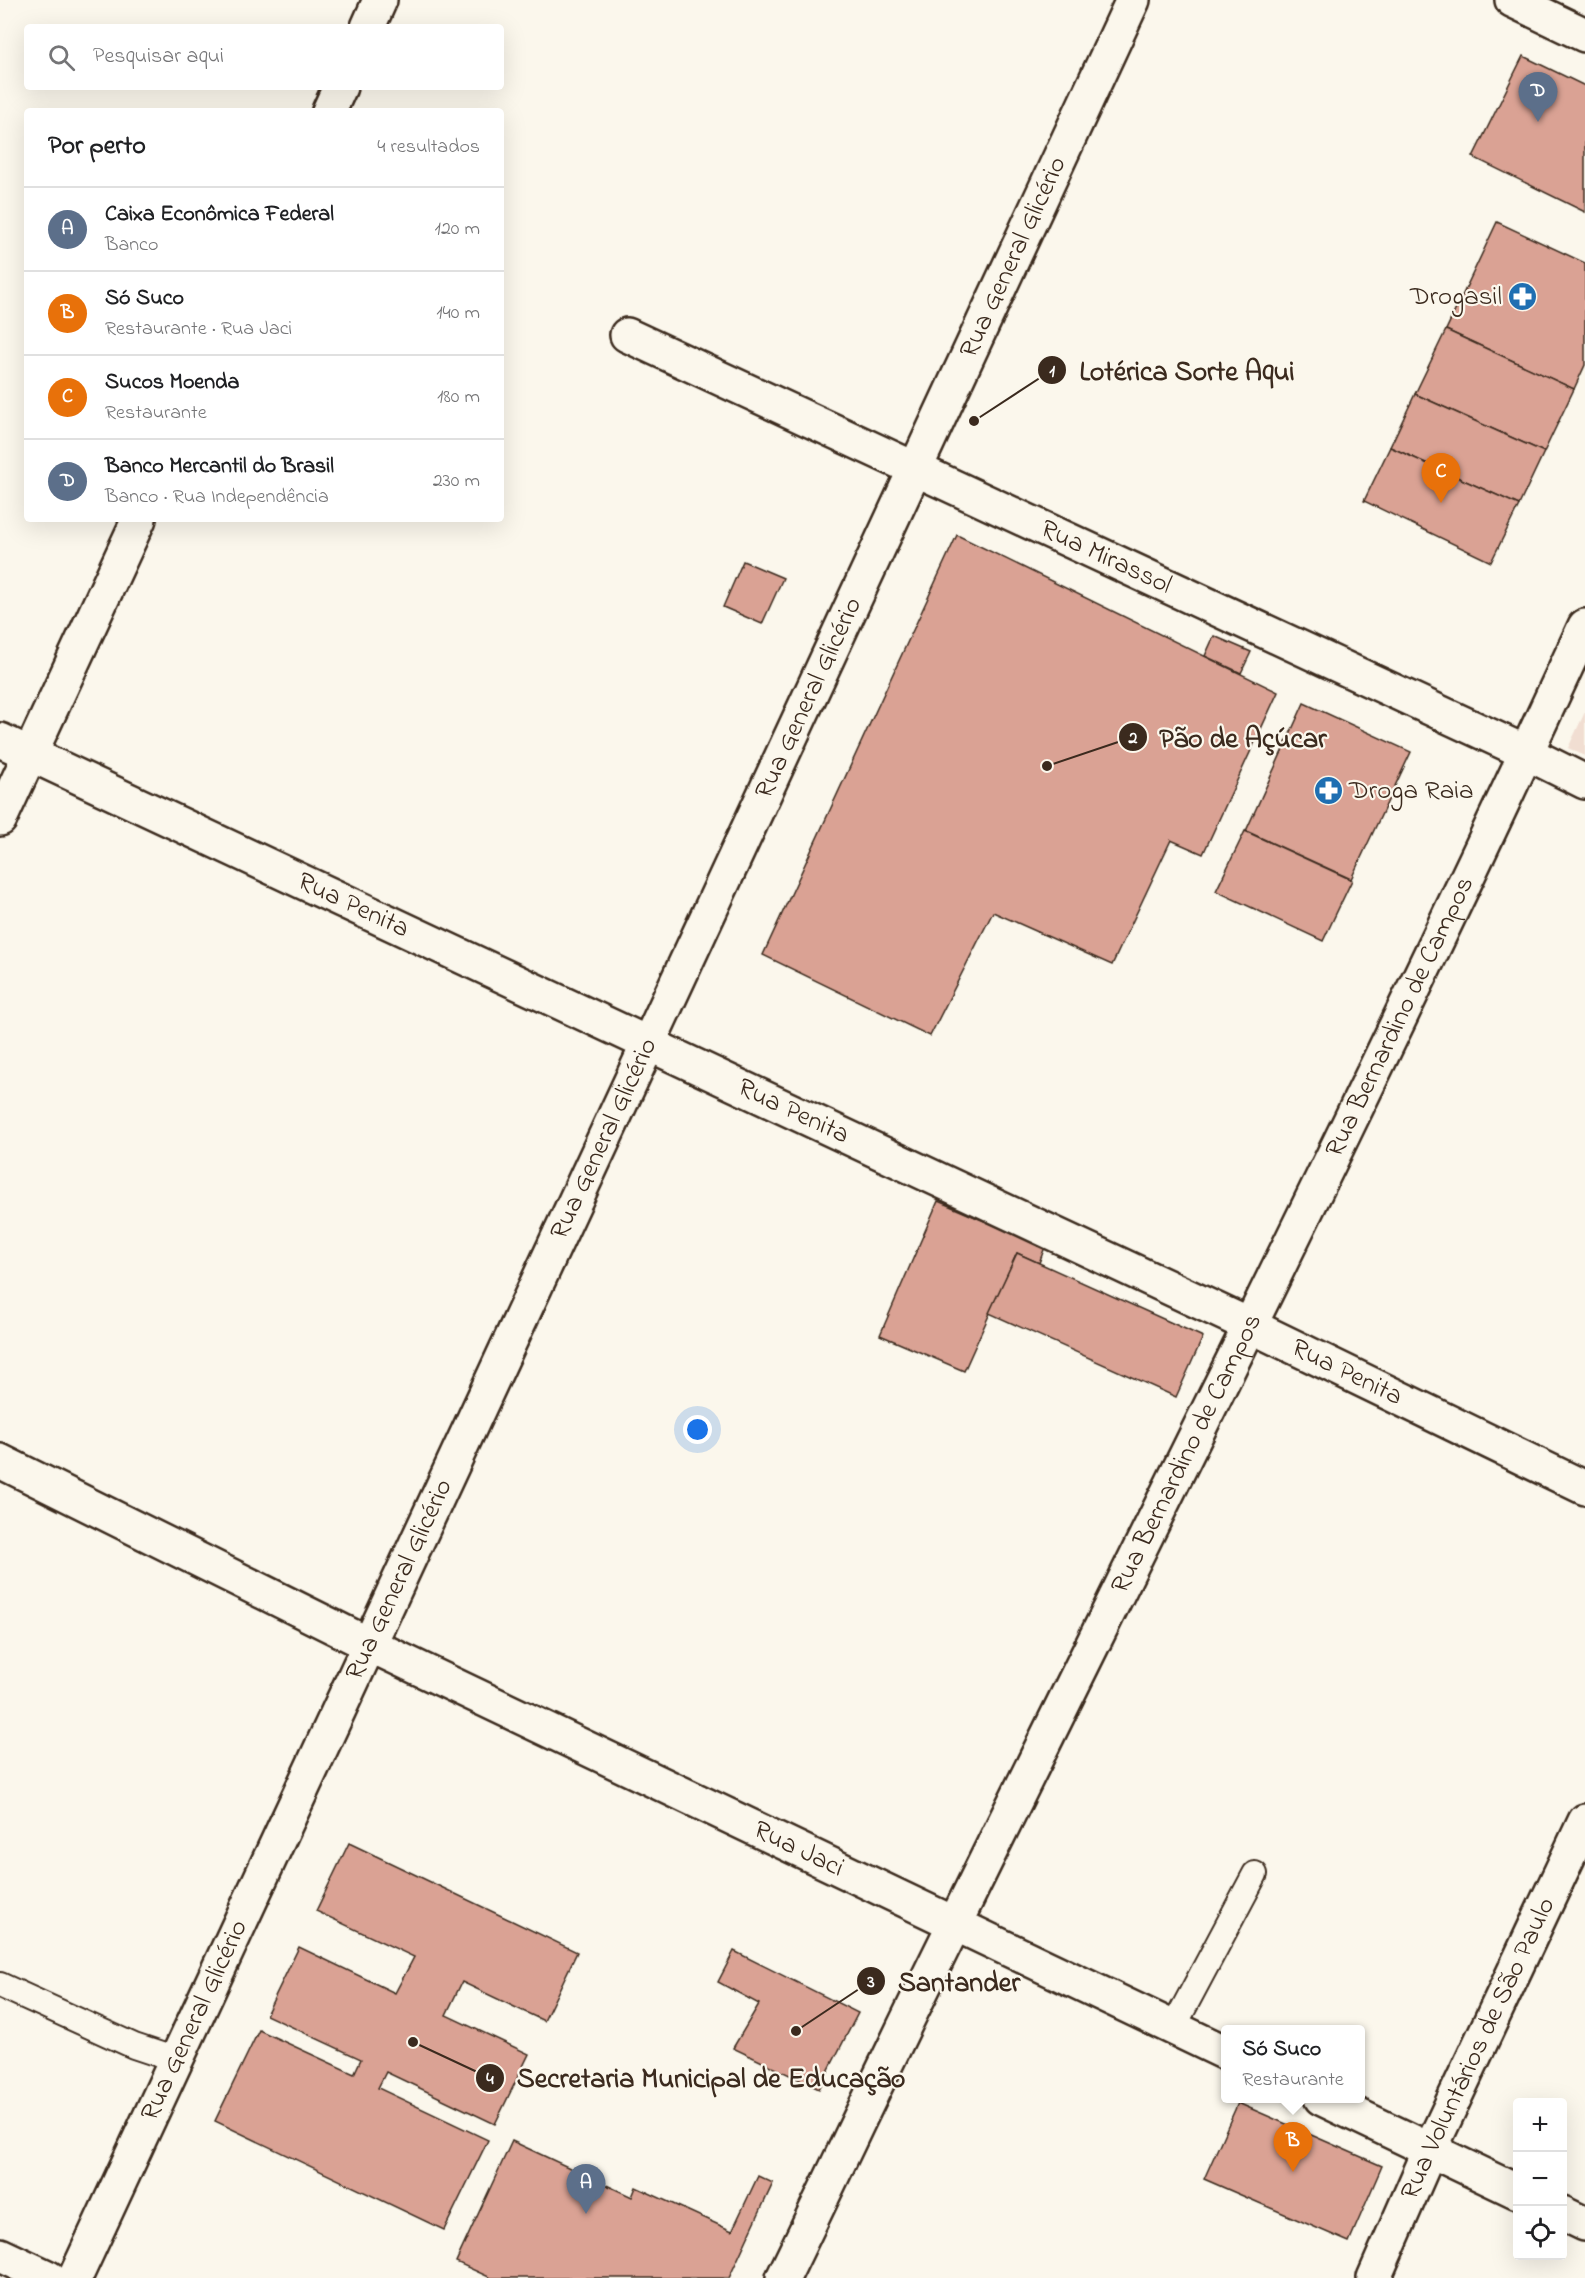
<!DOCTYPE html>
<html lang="pt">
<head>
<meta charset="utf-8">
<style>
	:root { --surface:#fff; --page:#f6f6f6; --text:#202124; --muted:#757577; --line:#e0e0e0; --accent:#7c3aed }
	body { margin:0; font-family:"Indie Flower",sans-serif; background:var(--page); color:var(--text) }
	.controls { position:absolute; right:18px; bottom:18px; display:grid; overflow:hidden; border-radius:6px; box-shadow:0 6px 24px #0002 }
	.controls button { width:54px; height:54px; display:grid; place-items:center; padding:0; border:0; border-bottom:2px solid var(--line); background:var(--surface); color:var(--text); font:30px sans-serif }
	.you { position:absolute; left:698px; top:1430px; width:21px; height:21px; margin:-15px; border:4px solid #fff; border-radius:50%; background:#1a73e8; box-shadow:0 0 0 9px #1a73e833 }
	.badge { display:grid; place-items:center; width:39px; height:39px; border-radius:50%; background:var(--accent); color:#fff; font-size:20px; font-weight:700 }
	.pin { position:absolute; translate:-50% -50px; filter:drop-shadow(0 2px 3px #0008) }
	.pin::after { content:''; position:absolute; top:32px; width:21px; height:18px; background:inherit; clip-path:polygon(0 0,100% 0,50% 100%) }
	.popup { position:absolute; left:1221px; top:2025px; width:144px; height:78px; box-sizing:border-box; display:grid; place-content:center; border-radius:6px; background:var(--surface); filter:drop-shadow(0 2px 4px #0005); font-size:20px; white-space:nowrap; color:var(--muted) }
	.popup b { font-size:22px; color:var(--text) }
	.popup::after { content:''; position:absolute; left:50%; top:100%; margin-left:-12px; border:12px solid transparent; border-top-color:var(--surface) }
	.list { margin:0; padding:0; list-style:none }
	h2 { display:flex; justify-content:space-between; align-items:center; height:78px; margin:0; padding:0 24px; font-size:26px }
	h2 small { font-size:20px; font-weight:400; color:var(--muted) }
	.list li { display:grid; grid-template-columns:39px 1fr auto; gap:18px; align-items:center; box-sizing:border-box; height:84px; padding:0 24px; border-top:2px solid var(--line) }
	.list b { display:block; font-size:22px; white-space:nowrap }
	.list p { margin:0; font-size:20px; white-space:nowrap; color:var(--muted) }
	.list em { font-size:20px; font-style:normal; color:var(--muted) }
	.icon { flex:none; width:33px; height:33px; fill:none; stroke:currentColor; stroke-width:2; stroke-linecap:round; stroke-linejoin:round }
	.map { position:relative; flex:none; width:1585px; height:2278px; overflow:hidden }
	.search { position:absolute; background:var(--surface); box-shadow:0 6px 24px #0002; left:24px; top:24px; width:480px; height:66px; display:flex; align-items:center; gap:15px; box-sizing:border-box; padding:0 21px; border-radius:6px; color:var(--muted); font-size:22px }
	.panel { position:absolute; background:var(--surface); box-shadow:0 6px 24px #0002; left:24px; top:108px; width:480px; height:414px; border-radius:6px }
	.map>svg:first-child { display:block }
</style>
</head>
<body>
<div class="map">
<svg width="1585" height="2278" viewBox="0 0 1585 2278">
	<rect width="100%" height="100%" fill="#fbf7ec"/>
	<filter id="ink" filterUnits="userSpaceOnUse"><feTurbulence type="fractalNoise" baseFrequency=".0167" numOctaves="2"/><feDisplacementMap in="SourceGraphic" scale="12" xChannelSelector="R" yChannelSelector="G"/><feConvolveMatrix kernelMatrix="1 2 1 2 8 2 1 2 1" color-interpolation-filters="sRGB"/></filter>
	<g filter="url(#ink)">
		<path fill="#f1ded2" d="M1585,712V756L1568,748Z"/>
		<g fill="#daa294" stroke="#3b2a1e" stroke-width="1.5">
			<path d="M1523,56L1585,86V212L1473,157Z"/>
			<path d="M1497,222L1585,263V365L1574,389L1446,330Z"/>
			<path d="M1446,330L1574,389L1544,452L1415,394Z"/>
			<path d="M1415,394L1544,452L1519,505L1390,447Z"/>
			<path d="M1390,447L1519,505L1491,562L1364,501Z"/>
			<path d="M957,535L1278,692L1203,854L1171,840L1112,965L993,912L930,1036L763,955Z"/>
			<path d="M743,561L783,578L762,624L723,607Z"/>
			<path d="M1214,636L1251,652L1241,673L1205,656Z"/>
			<path d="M1304,703L1411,752L1351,879L1246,831Z"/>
			<path d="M1245,831L1352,880L1323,941L1216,891Z"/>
			<path d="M938,1201L1045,1247L1039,1263L1017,1253L964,1371L880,1335Z"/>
			<path d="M1017,1253L1203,1337L1176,1397L989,1313Z"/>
			<path d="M349,1843L577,1952L544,2021L462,1982L446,2015L529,2054L495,2124L386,2072L378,2088L488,2140L444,2230L215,2121L259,2030L354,2074L361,2059L266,2015L299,1947L395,1993L414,1957L316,1911Z"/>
			<path d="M734,1951L858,2013L819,2089L733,2048L759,2004L718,1982Z"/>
			<path d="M1238,2103L1382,2166L1349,2242L1204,2179Z"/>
			<path d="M512,2141L632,2197L636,2187L732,2231L758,2176L773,2183L729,2278H491L456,2262Z"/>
		</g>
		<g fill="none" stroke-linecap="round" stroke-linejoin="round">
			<defs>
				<g id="lane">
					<path d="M0,1985L134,2046L176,2060"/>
					<path d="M1173,2028L1255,1874"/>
				</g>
				<g id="street">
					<path d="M368,27L380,0"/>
					<path d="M329,111L340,87"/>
					<path id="s1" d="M627,335L1527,753L1585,782"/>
					<path id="s2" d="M0,740L1251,1326L1585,1488"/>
					<path d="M0,819L139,519"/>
					<path id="s3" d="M0,1461L370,1645L1226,2053"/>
					<path d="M1321,2098L1518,2192"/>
					<path d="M1562,2213L1585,2224"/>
					<path d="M0,2255L49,2278"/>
					<path id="s4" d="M1374,2278L1430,2150L1585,1821"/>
				</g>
				<g id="secondary">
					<path d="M1512,0L1585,35"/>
					<path id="s5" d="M75,2278L1133,0"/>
					<path id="s6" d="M783,2278C841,2159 897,2039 956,1921C1168,1490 1384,1062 1585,626"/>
				</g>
			</defs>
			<use href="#lane" stroke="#3b2a1e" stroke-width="28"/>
			<use href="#street" stroke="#3b2a1e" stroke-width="38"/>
			<use href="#secondary" stroke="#3b2a1e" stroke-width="38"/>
			<use href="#lane" stroke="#fbf7ec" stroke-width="24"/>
			<use href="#street" stroke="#fbf7ec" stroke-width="33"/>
			<use href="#secondary" stroke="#fbf7ec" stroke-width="33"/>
		</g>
	</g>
	<defs>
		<symbol id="pharmacy-disc" viewBox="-11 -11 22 22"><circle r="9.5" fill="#1f6fb2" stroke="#fbf7ec"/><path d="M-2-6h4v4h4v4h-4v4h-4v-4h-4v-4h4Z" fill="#fff"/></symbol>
	</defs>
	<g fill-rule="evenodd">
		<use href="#pharmacy-disc" x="1506" y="280" width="33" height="33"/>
		<use href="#pharmacy-disc" x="1312" y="774" width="33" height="33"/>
	</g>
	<g text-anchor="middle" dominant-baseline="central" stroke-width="4.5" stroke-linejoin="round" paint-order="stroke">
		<g font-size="27" fill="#3b2a1e" stroke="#fbf7ec">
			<text stroke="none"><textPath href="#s5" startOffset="2228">Rua General Glicério</textPath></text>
			<text stroke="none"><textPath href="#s1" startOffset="528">Rua Mirassol</textPath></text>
			<text stroke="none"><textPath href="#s5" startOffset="1742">Rua General Glicério</textPath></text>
			<text stroke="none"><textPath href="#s2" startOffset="390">Rua Penita</textPath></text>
			<text stroke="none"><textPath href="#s6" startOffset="1404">Rua Bernardino de Campos</textPath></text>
			<text stroke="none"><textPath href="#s2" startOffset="876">Rua Penita</textPath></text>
			<text stroke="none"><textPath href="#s5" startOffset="1256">Rua General Glicério</textPath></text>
			<text stroke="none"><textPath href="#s2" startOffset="1488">Rua Penita</textPath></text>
			<text stroke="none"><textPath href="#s6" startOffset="918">Rua Bernardino de Campos</textPath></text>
			<text stroke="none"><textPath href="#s5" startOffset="770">Rua General Glicério</textPath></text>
			<text stroke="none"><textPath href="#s3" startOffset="888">Rua Jaci</textPath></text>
			<text stroke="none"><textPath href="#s5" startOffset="284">Rua General Glicério</textPath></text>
			<text stroke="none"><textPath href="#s4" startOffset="252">Rua Voluntários de São Paulo</textPath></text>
		</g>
		<g font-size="27" fill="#3b2a1e" stroke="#fbf7ec" text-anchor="end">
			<text x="1502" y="297">Drogasil</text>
			<text x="1349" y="791" text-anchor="start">Droga Raia</text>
		</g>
	</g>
	<path fill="none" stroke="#3b2a1e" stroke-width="2" d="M974 421L1052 370M1047 766L1133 737M796 2031L871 1981M413 2042L490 2078"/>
	<g fill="#3b2a1e" stroke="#fbf7ec" stroke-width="2">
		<circle cx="974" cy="421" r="6"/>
		<circle cx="1047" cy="766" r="6"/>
		<circle cx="796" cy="2031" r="6"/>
		<circle cx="413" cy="2042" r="6"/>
		<circle cx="1052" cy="370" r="15"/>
		<circle cx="1133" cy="737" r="15"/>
		<circle cx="871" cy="1981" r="15"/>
		<circle cx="490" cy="2078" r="15"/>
	</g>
	<g font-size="18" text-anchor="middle" font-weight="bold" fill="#fff">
		<text x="1052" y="376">1</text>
		<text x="1133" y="743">2</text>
		<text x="871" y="1987">3</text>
		<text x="490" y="2084">4</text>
	</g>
	<g font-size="28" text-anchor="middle" font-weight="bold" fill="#3b2a1e" stroke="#fbf7ec" stroke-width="4.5" stroke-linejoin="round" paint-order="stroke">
		<text x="1187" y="380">Lotérica Sorte Aqui</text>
		<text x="1243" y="747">Pão de Açúcar</text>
		<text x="959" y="1991">Santander</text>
		<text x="711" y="2087">Secretaria Municipal de Educação</text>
	</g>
</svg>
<div class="controls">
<button>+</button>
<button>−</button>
<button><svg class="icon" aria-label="locate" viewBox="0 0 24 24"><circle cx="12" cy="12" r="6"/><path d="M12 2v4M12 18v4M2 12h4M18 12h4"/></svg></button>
</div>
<div class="you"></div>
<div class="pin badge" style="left:586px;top:2214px;background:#5c6f8a">A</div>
<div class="pin badge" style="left:1293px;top:2172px;background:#e8710a">B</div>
<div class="popup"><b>Só Suco</b>Restaurante</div>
<div class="pin badge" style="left:1441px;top:503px;background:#e8710a">C</div>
<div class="pin badge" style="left:1538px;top:122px;background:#5c6f8a">D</div>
<div class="search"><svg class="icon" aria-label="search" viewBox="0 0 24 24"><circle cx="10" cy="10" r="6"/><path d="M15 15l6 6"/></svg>Pesquisar aqui</div>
<section class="panel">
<h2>Por perto<small>4 resultados</small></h2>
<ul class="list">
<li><span class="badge" style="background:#5c6f8a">A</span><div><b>Caixa Econômica Federal</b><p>Banco</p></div><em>120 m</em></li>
<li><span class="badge" style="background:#e8710a">B</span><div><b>Só Suco</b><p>Restaurante · Rua Jaci</p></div><em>140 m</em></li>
<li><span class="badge" style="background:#e8710a">C</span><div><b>Sucos Moenda</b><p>Restaurante</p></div><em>180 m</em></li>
<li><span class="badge" style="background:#5c6f8a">D</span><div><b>Banco Mercantil do Brasil</b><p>Banco · Rua Independência</p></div><em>230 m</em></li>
</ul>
</section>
</div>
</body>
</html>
